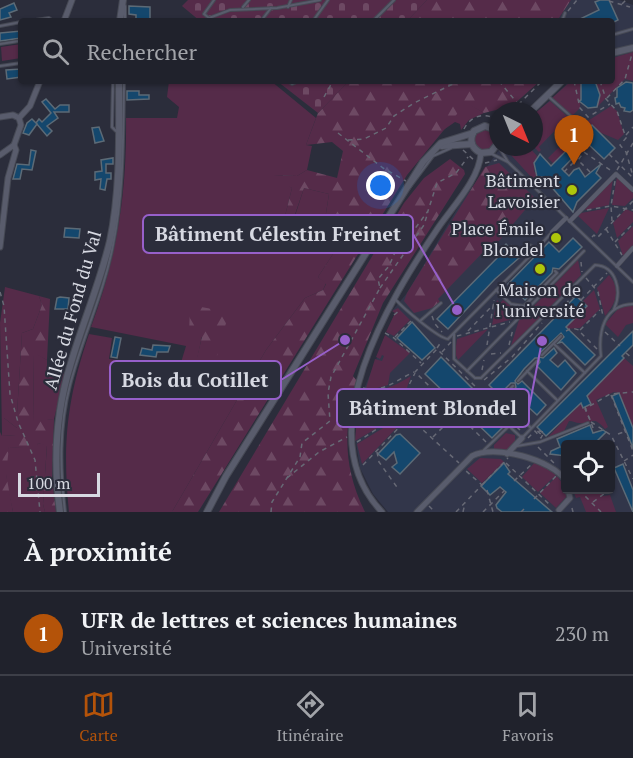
<!DOCTYPE html>
<html lang="fr">
<head>
<meta charset="utf-8">
<style>
	:root { --surface:#20222c; --page:#282a34; --text:#f1f3f6; --muted:#a2a4a9; --line:#3d3f48; --accent:#b45309 }
	body { margin:0; font-family:"PT Serif",serif; background:var(--page); color:var(--text) }
	.controls { position:absolute; right:18px; bottom:18px; display:grid; overflow:hidden; border-radius:6px; box-shadow:0 2px 4px #0004 }
	.controls button { width:54px; height:54px; display:grid; place-items:center; padding:0; border:0; border-bottom:2px solid var(--line); background:var(--surface); color:var(--text); font:30px sans-serif }
	.compass { position:absolute; left:489px; top:102px; width:54px; height:54px; border-radius:50%; background:var(--surface); box-shadow:0 2px 4px #0004; rotate:137deg }
	.scale { position:absolute; left:18px; bottom:15px; width:82px; box-sizing:border-box; padding-left:6px; border:3px solid #d7d9e2; border-top:0; font-size:16px; line-height:21px; white-space:nowrap; color:#d7d9e2; -webkit-text-stroke:4px #2b2d3b; paint-order:stroke }
	.you { position:absolute; left:381px; top:186px; width:21px; height:21px; margin:-15px; border:4px solid #fff; border-radius:50%; background:#1a73e8; box-shadow:0 0 0 9px #1a73e833 }
	.badge { display:grid; place-items:center; width:39px; height:39px; border-radius:50%; background:var(--accent); color:#fff; font-size:20px; font-weight:700 }
	.pin { position:absolute; translate:-50% -50px; filter:drop-shadow(0 2px 3px #0008) }
	.pin::after { content:''; position:absolute; top:32px; width:21px; height:18px; background:inherit; clip-path:polygon(0 0,100% 0,50% 100%) }
	.list { margin:0; padding:0; list-style:none }
	h2 { display:flex; justify-content:space-between; align-items:center; height:78px; margin:0; padding:0 24px; font-size:26px }
	h2 small { font-size:20px; font-weight:400; color:var(--muted) }
	.list li { display:grid; grid-template-columns:39px 1fr auto; gap:18px; align-items:center; box-sizing:border-box; height:84px; padding:0 24px; border-top:2px solid var(--line) }
	.list b { display:block; font-size:22px; white-space:nowrap }
	.list p { margin:0; font-size:20px; white-space:nowrap; color:var(--muted) }
	.list em { font-size:20px; font-style:normal; color:var(--muted) }
	.icon { flex:none; width:33px; height:33px; fill:none; stroke:currentColor; stroke-width:2; stroke-linecap:round; stroke-linejoin:round }
	.map { position:relative; flex:none; width:633px; height:512px; overflow:hidden }
	.search { position:absolute; background:var(--surface); box-shadow:0 2px 4px #0004; left:18px; right:18px; top:18px; height:66px; display:flex; align-items:center; gap:15px; box-sizing:border-box; padding:0 21px; border-radius:6px; color:var(--muted); font-size:22px }
	.sheet { height:162px; background:var(--surface) }
	nav { display:flex; justify-content:space-around; align-items:center; box-sizing:border-box; height:84px; border-top:2px solid var(--line); background:var(--surface); font-size:16px; color:var(--muted) }
	nav a { display:grid; justify-items:center; gap:3px }
	nav .on { color:var(--accent) }
	.map>svg:first-child { display:block }
</style>
</head>
<body>
<div class="map">
<svg width="633" height="512" viewBox="0 0 633 512">
	<defs>
		<pattern id="forest-firs" width="22" height="20" patternUnits="userSpaceOnUse" patternTransform="scale(1.5)"><rect width="22" height="20" fill="#552b49"/><path d="M5 1l3.5 6h-7zM16 11l3.5 6h-7z" fill="#6d4963"/></pattern>
		<pattern id="cemetery-stones" width="16" height="16" patternUnits="userSpaceOnUse" patternTransform="scale(1.5)"><rect width="16" height="16" fill="#552b49"/><path d="M2 7V4a2 2 0 0 1 4 0v3zM10 15v-3a2 2 0 0 1 4 0v3z" fill="#6d4963"/></pattern>
	</defs>
	<rect width="100%" height="100%" fill="#2b2d3b"/>
	<path fill="#32364a" fill-rule="evenodd" d="M571,0H619L633,5V512H388L373,494L360,468L355,436L364,389L395,313L392,311L407,293L460,204L501,147H534V115L566,85L564,81H612V21H557ZM566,444H610V490H566Z"/>
	<g fill="#552b49" fill-rule="evenodd">
		<path d="M21,44V58L2,61L1,47Z"/>
		<path d="M633,52V81L625,79L597,107L595,81H612V58Z"/>
		<path d="M169,81H271L316,118L306,145L312,146L307,170L297,176L273,175L292,188L285,216L292,225L304,188L329,194L321,245L335,251L318,277L326,283L323,290L305,298L266,350L172,512H69C62,444 67,399 89,334L112,338L109,359L179,369L186,346L91,327C117,257 127,193 126,118H177L179,107L167,97ZM202,336L211,378L194,374Z"/>
		<path d="M571,81H581L580,108L571,117L551,99Z"/>
		<path d="M550,101L568,117L539,147L541,150L539,152L534,147V114Z"/>
		<path d="M466,102L484,113L469,120L461,130L460,124L455,122L442,131Z"/>
		<path d="M611,106L617,111L624,134L618,140L599,132L592,125L587,129L583,124Z"/>
		<path d="M579,128L584,132L554,164L548,158L558,148L562,149L559,144L569,133L572,135Z"/>
		<circle cx="484" cy="140" r="10"/>
		<path d="M508,147H529L537,156L534,171L546,186L542,189L511,155Z"/>
		<path d="M617,177L633,193V198L625,206L612,205Z"/>
		<path d="M613,179L609,205L586,210L585,209Z"/>
		<path d="M609,208L597,234L578,216L581,213Z"/>
		<path d="M626,209L633,212V222L617,238L613,223Z"/>
		<path d="M633,226V246L623,256L618,241Z"/>
		<path d="M578,260L581,275L547,310L533,307Z"/>
		<path d="M609,275C621,289 617,302 605,316L597,288Z"/>
		<path d="M5,287L39,296L42,305L33,329L22,333L17,414L4,418L17,428V435L2,436L0,323Z"/>
		<path d="M594,290L600,309L580,328L564,329L587,305L583,301Z"/>
		<path d="M497,300L500,303L503,300L514,308L528,307L516,318L492,325Z"/>
		<path d="M627,306H633V323L626,325L618,337L605,324L618,309Z"/>
		<path d="M398,308L410,320L394,336L386,332L395,313L392,311Z"/>
		<path d="M543,315L510,348V349L519,320Z"/>
		<path d="M488,329L458,360L455,353L457,339Z"/>
		<path d="M385,335L410,353L390,373L388,385L374,389L366,388L375,359L382,361L384,356L382,355L380,359L376,357Z"/>
		<path d="M34,352L47,360V368L65,374L54,419L33,422Z"/>
		<path d="M624,358L633,366V428L619,393L614,392L596,400L608,427L605,429C592,414 593,425 579,423C576,423 573,421 569,421L564,431L548,437L581,403L583,408L590,404L587,396Z"/>
		<path d="M411,376L404,396L389,421L355,441L357,416L364,389C382,393 396,385 411,376Z"/>
		<path d="M401,417L406,418L362,464L357,444Z"/>
		<path d="M506,433L515,435V442L507,450L494,451V445Z"/>
		<path d="M38,443L47,445L43,504L45,512H13C9,492 1,466 9,447L36,448Z"/>
		<path d="M480,458L501,459L504,462L482,483L467,469Z"/>
		<path d="M536,461L556,475L538,492L522,477Z"/>
		<path d="M557,476L563,484L567,496L556,508L540,493Z"/>
		<path d="M573,490H600L603,496L610,495L616,512H586L580,497L576,498Z"/>
	</g>
	<g fill="url(#forest-firs)">
		<path d="M427,0H571L557,21H407Z"/>
		<path d="M349,81H540L512,106L484,113L466,103L407,175L198,512H172L266,350L305,298L323,290L326,284L318,277L335,251L321,246L329,194L304,188L291,226L285,216L292,188L272,179L273,175L297,176L307,170L337,178L343,151L332,142L306,145L318,113Z"/>
		<path d="M450,159L464,170L465,174L383,303L353,376L357,381C343,429 343,467 365,512H219L404,203L424,178Z"/>
		<path d="M499,163L535,198L492,249L489,246L438,299L440,302L432,308L414,313L404,301L407,293L485,167Z"/>
		<path d="M39,296L50,299L47,360L34,353L33,421L54,419L52,478L56,512H45L43,504L47,446L38,443L37,449L9,447L6,474L13,512H0V432L2,436L16,435L17,428L4,418L3,413L9,410L17,414L22,333L33,329L42,305Z"/>
		<path d="M190,305L229,312L211,378L193,374L202,337L189,336Z"/>
	</g>
	<g fill="url(#cemetery-stones)">
		<path d="M188,0H427L407,21H200L182,6Z"/>
		<path d="M277,81H349L318,113Z"/>
	</g>
	<g fill="#14476d" stroke="#5c6a76" stroke-width="1.5">
		<path d="M600,0H609L618,20L612,23V21H576L599,10L595,2Z"/>
		<path d="M14,3L17,10L9,13L11,17L0,20V9Z"/>
		<path d="M129,6L150,7V21H136V15L129,14Z"/>
		<path d="M21,31V38L0,41V33Z"/>
		<path d="M21,69V77L7,79L6,70Z"/>
		<path d="M581,81H595L600,95L597,107L588,108L579,101L581,100Z"/>
		<path d="M626,82L633,83V110L630,112L624,111L625,108L621,107L619,103L616,104L615,98L617,97V88Z"/>
		<path d="M127,91H139V95H149V99L127,100Z"/>
		<path d="M46,99L55,109L60,105H69V112H54L58,118L47,126L52,131L47,136L36,123L39,119L42,122L51,113L42,102Z"/>
		<path d="M32,119L37,124L29,135L23,133L27,123Z"/>
		<path d="M592,125L615,148L604,159L587,143L562,169L569,176L574,170L579,168L585,177L601,164L596,173L601,178L577,202L573,212L543,177H537L534,163L540,154L551,166Z"/>
		<path d="M99,127L104,141L95,143L92,128Z"/>
		<path d="M31,150L36,151L32,170L22,169L20,179H13L17,164L29,165Z"/>
		<path d="M113,158V164H106V173H111V179H107L105,190L100,189L101,179L95,180V172L102,171L101,160Z"/>
		<path d="M65,228L80,229L79,238L64,237Z"/>
		<path d="M573,238L582,247L559,269L553,268L552,273L525,300L508,284L549,242L559,252Z"/>
		<path d="M506,244L519,258L495,279L448,329L437,319L500,255L498,253Z"/>
		<path d="M576,296L587,306L566,327L595,355L585,365L562,342L558,343L564,337L561,333L540,353L539,357L543,358L554,348L557,353L550,360L558,367L565,360L576,373L561,390L537,366L540,362L539,358H535L524,369L515,381L518,384L522,381L546,405L537,415L512,392L516,387L515,383H511L499,395L489,385Z"/>
		<path d="M60,297L69,298L68,309H55L57,298Z"/>
		<path d="M412,322L435,348L422,360L397,338Z"/>
		<path d="M633,331V345L622,356L624,358L587,396L591,404L583,408L581,403L546,436L537,427Z"/>
		<path d="M115,337L121,338L117,358L111,357Z"/>
		<path d="M153,345L170,346L168,352H157L156,357L140,355L142,348L152,350Z"/>
		<path d="M441,357L507,423L492,438L425,374Z"/>
		<path d="M619,393L633,428V448L612,396Z"/>
		<path d="M590,425L593,433L603,430L606,432L594,444H566V456L550,454L551,451L560,447L557,439Z"/>
		<path d="M400,434L420,453L400,474L392,467L397,463L394,452L386,460L378,454L396,435Z"/>
		<path d="M504,463L510,472L508,474L552,512H502L497,508L496,505L506,492L500,487L490,495L481,486Z"/>
		<path d="M623,464L633,490V512L614,468Z"/>
	</g>
	<g fill="none" stroke-linecap="round" stroke-linejoin="round">
		<defs>
			<g id="service">
				<path d="M214,0L204,14L209,18L230,10L277,8L320,0"/>
				<path d="M125,6V21"/>
				<path d="M243,7L249,0"/>
				<path d="M288,7L291,0"/>
				<path d="M29,21L49,18L53,21"/>
				<path d="M261,21L271,8"/>
				<path d="M313,21L328,0"/>
				<path d="M373,21L394,0"/>
				<path d="M562,21L565,13"/>
				<path d="M0,26L21,22"/>
				<path d="M612,35L633,29"/>
				<path d="M0,44L19,41"/>
				<path d="M0,66L21,63"/>
				<path d="M113,81L112,127L116,131"/>
				<path d="M288,81L292,84L299,81"/>
				<path d="M549,97L574,119"/>
				<path d="M499,147L508,162L633,282"/>
				<path d="M492,154L508,162"/>
				<path d="M409,188L433,156L451,148"/>
				<path d="M536,250L552,232"/>
				<path d="M500,286L506,291"/>
				<path d="M496,290L511,304L524,306L557,273L555,271"/>
				<path d="M395,299C403,308 438,338 448,339L536,250L530,245"/>
				<path d="M420,321L441,303"/>
				<path d="M454,334V359L475,378H481L595,265C617,266 622,292 614,309"/>
				<path d="M554,344L585,373"/>
				<path d="M542,355L561,336"/>
				<path d="M467,371L584,251"/>
				<path d="M527,371L557,400"/>
				<path d="M518,381L537,361"/>
				<path d="M513,386L501,398L531,428"/>
				<path d="M517,446L540,442L588,423"/>
				<path d="M484,450L509,426L522,438L601,356C598,331 604,305 633,304"/>
				<path d="M65,512C60,469 59,427 70,385C82,338 104,293 113,245C124,191 123,136 124,81"/>
			</g>
			<g id="pedestrian">
				<path d="M570,221L616,174L633,190"/>
				<path d="M552,232L566,218"/>
				<path d="M617,266L633,248"/>
			</g>
			<g id="minor">
				<path d="M64,21L72,0"/>
				<path d="M0,117L13,115L19,118"/>
				<path d="M19,118L30,106L40,81"/>
				<path d="M0,155L14,145"/>
				<path d="M0,247L8,178L16,150L14,145L21,125L19,118"/>
				<path d="M507,454L522,438"/>
				<path d="M559,510L570,498L568,490"/>
				<path d="M382,512C306,433 390,299 438,228C453,206 479,180 481,153"/>
				<path d="M417,512L472,456C493,444 552,459 566,481"/>
			</g>
			<g id="tertiary">
				<path d="M120,21L123,0"/>
				<path d="M612,53L633,48"/>
				<path d="M531,111L562,81"/>
				<path d="M498,137L493,129L485,126L474,131C469,140 471,148 481,153L491,152L498,143"/>
				<path d="M442,146L472,144"/>
				<path d="M60,512C53,462 56,411 71,363C83,322 100,283 110,241C121,188 119,134 119,81"/>
				<path d="M207,512L226,476L423,162L441,143L473,133"/>
			</g>
		</defs>
		<use href="#service" stroke="#464954" stroke-width="4"/>
		<use href="#pedestrian" stroke="#464954" stroke-width="5"/>
		<use href="#minor" stroke="#464954" stroke-width="7"/>
		<use href="#tertiary" stroke="#464954" stroke-width="8"/>
		<g stroke="#676975" stroke-width="1.5" stroke-dasharray="4.5 4.5" stroke-linecap="butt">
			<path d="M609,1L630,7"/>
			<path d="M622,4L626,0"/>
			<path d="M568,11L577,0"/>
			<path d="M499,81L518,104"/>
			<path d="M574,81L580,108L588,117L610,104"/>
			<path d="M600,81L606,99L617,111L626,138L620,145L626,152L633,176"/>
			<path d="M324,97L333,81"/>
			<path d="M607,98L625,79L632,54"/>
			<path d="M512,111L542,81"/>
			<path d="M464,129C471,115 485,112 498,120"/>
			<path d="M338,133L383,168L406,181"/>
			<path d="M626,135L633,127"/>
			<path d="M348,140L364,139L386,128L394,116L414,103L459,81"/>
			<path d="M463,150L475,161"/>
			<path d="M609,154L633,178"/>
			<path d="M485,163L497,160"/>
			<path d="M617,170L633,143"/>
			<path d="M564,172L577,159"/>
			<path d="M590,172L578,160L584,152L613,172"/>
			<path d="M587,210L611,206L615,181"/>
			<path d="M612,221L611,206L633,210"/>
			<path d="M606,229L622,255"/>
			<path d="M592,237L594,235L597,238L633,201"/>
			<path d="M615,242L633,224"/>
			<path d="M511,245L522,258"/>
			<path d="M581,262L582,272"/>
			<path d="M586,278L598,292L603,316"/>
			<path d="M508,285L509,286"/>
			<path d="M380,288L424,225L428,212"/>
			<path d="M0,292L4,306L10,394L18,422L35,460L40,512"/>
			<path d="M581,300L607,273"/>
			<path d="M532,308L542,310"/>
			<path d="M394,315L400,310"/>
			<path d="M432,316L435,324L442,332"/>
			<path d="M527,317L539,314"/>
			<path d="M553,317L575,294L581,300"/>
			<path d="M468,331L494,304"/>
			<path d="M566,331L572,328L579,330"/>
			<path d="M605,332L620,346"/>
			<path d="M385,333L394,338L421,363"/>
			<path d="M457,336L510,322"/>
			<path d="M395,337L412,320"/>
			<path d="M487,345L494,300"/>
			<path d="M509,345L513,329"/>
			<path d="M437,348L441,342"/>
			<path d="M597,349L579,331L600,310"/>
			<path d="M442,352L451,342"/>
			<path d="M626,353L633,359"/>
			<path d="M491,354L501,353"/>
			<path d="M482,370L484,360"/>
			<path d="M484,380L512,357L542,323"/>
			<path d="M363,388C384,393 396,380 414,372"/>
			<path d="M611,395L633,451"/>
			<path d="M406,398L411,403"/>
			<path d="M393,419L404,416L409,417L459,463"/>
			<path d="M590,420L585,409L610,394L633,392"/>
			<path d="M591,422L611,435L633,479"/>
			<path d="M543,432L536,430L543,436"/>
			<path d="M618,434L624,432"/>
			<path d="M433,437L457,413"/>
			<path d="M528,438L535,431L541,438L543,434"/>
			<path d="M357,442L392,419L415,373"/>
			<path d="M486,442L415,372L437,349L522,432"/>
			<path d="M538,447L554,463"/>
			<path d="M377,452L379,462L399,490"/>
			<path d="M624,461L633,455"/>
			<path d="M506,463L551,506"/>
			<path d="M363,465L409,417L400,408"/>
			<path d="M287,478L319,452L347,437"/>
			<path d="M514,481L532,464"/>
			<path d="M482,485L508,458"/>
			<path d="M610,489L614,487"/>
			<path d="M487,490L493,512"/>
			<path d="M579,490L601,512"/>
			<path d="M534,499L556,476"/>
			<path d="M593,502L609,490"/>
			<path d="M429,506L435,512"/>
			<path d="M572,508L573,512"/>
			<path d="M271,512L272,502L300,457L302,443L330,421L328,393L331,377L380,288L378,279L389,266L400,241L414,230L428,211L437,183L456,173L468,157"/>
			<path d="M456,512L482,485L466,471"/>
			<path d="M463,512L465,503"/>
			<path d="M483,512L504,491"/>
			<path d="M521,512L524,509"/>
		</g>
		<use href="#service" stroke="#595c6c" stroke-width="2"/>
		<use href="#pedestrian" stroke="#595c6c" stroke-width="4"/>
		<use href="#minor" stroke="#595c6c" stroke-width="5"/>
		<use href="#tertiary" stroke="#595c6c" stroke-width="6"/>
		<path stroke="#676975" stroke-width="1.5" stroke-dasharray="4.5 4.5" stroke-linecap="butt" d="M585,407L595,433"/>
	</g>
	<g fill="#aec60b" stroke="#2b2d3b" stroke-width="2">
		<circle cx="572" cy="190" r="6"/>
		<circle cx="556" cy="238" r="6"/>
		<circle cx="540" cy="269" r="6"/>
	</g>
	<g text-anchor="middle" dominant-baseline="central" stroke-width="4.5" stroke-linejoin="round" paint-order="stroke">
		<g font-size="18" fill="#d7d9e2" stroke="#2b2d3b" text-anchor="end">
			<text x="560" y="180">Bâtiment<tspan x="560" dy="21">Lavoisier</tspan></text>
			<text x="544" y="228">Place Émile<tspan x="544" dy="21">Blondel</tspan></text>
			<text x="540" y="289" text-anchor="middle">Maison de<tspan x="540" dy="21">l'université</tspan></text>
		</g>
		<g font-size="18" fill="#d7d9e2" stroke="#2b2d3b">
			<text transform="translate(72 310) rotate(-74)">Allée du Fond du Val</text>
		</g>
	</g>
	<path fill="none" stroke="#9760ca" stroke-width="2" d="M457 310L413 234M345 340L281 380M542 341L529 408"/>
	<g fill="#9760ca" stroke="#2b2d3b" stroke-width="2">
		<circle cx="457" cy="310" r="6"/>
		<circle cx="345" cy="340" r="6"/>
		<circle cx="542" cy="341" r="6"/>
	</g>
	<g fill="#2b2d3b" stroke="#9760ca" stroke-width="2">
		<rect x="143" y="215" width="270" height="38" rx="6"/>
		<rect x="110" y="361" width="171" height="38" rx="6"/>
		<rect x="337" y="389" width="192" height="38" rx="6"/>
	</g>
	<g font-size="20" text-anchor="middle" font-weight="bold" fill="#d7d9e2">
		<text x="278" y="241">Bâtiment Célestin Freinet</text>
		<text x="195" y="387">Bois du Cotillet</text>
		<text x="433" y="415">Bâtiment Blondel</text>
	</g>
</svg>
<div class="controls">
<button><svg class="icon" aria-label="locate" viewBox="0 0 24 24"><circle cx="12" cy="12" r="6"/><path d="M12 2v4M12 18v4M2 12h4M18 12h4"/></svg></button>
</div>
<svg class="compass" viewBox="-18 -18 36 36"><path d="M0-13l5 13h-10z" fill="#e53935"/><path d="M0 13l5-13h-10z" fill="#a2a4a9"/></svg>
<div class="scale">100 m</div>
<div class="you"></div>
<div class="pin badge" style="left:574px;top:165px">1</div>
<div class="search"><svg class="icon" aria-label="search" viewBox="0 0 24 24"><circle cx="10" cy="10" r="6"/><path d="M15 15l6 6"/></svg>Rechercher</div>
</div>
<section class="sheet">
<h2>À proximité<small></small></h2>
<ul class="list">
<li><span class="badge">1</span><div><b>UFR de lettres et sciences humaines</b><p>Université</p></div><em>230 m</em></li>
</ul>
</section>
<nav>
<a class="on"><svg class="icon" aria-label="map" viewBox="0 0 24 24"><path d="M3 6l6-2 6 2 6-2v14l-6 2-6-2-6 2zM9 4v14M15 6v14"/></svg>Carte</a>
<a><svg class="icon" aria-label="directions" viewBox="0 0 24 24"><path d="M12 3l9 9-9 9-9-9zM9 14v-3h6M13 9l2 2-2 2"/></svg>Itinéraire</a>
<a><svg class="icon" aria-label="saved" viewBox="0 0 24 24"><path d="M7 4h10v16l-5-4-5 4z"/></svg>Favoris</a>
</nav>
</body>
</html>
